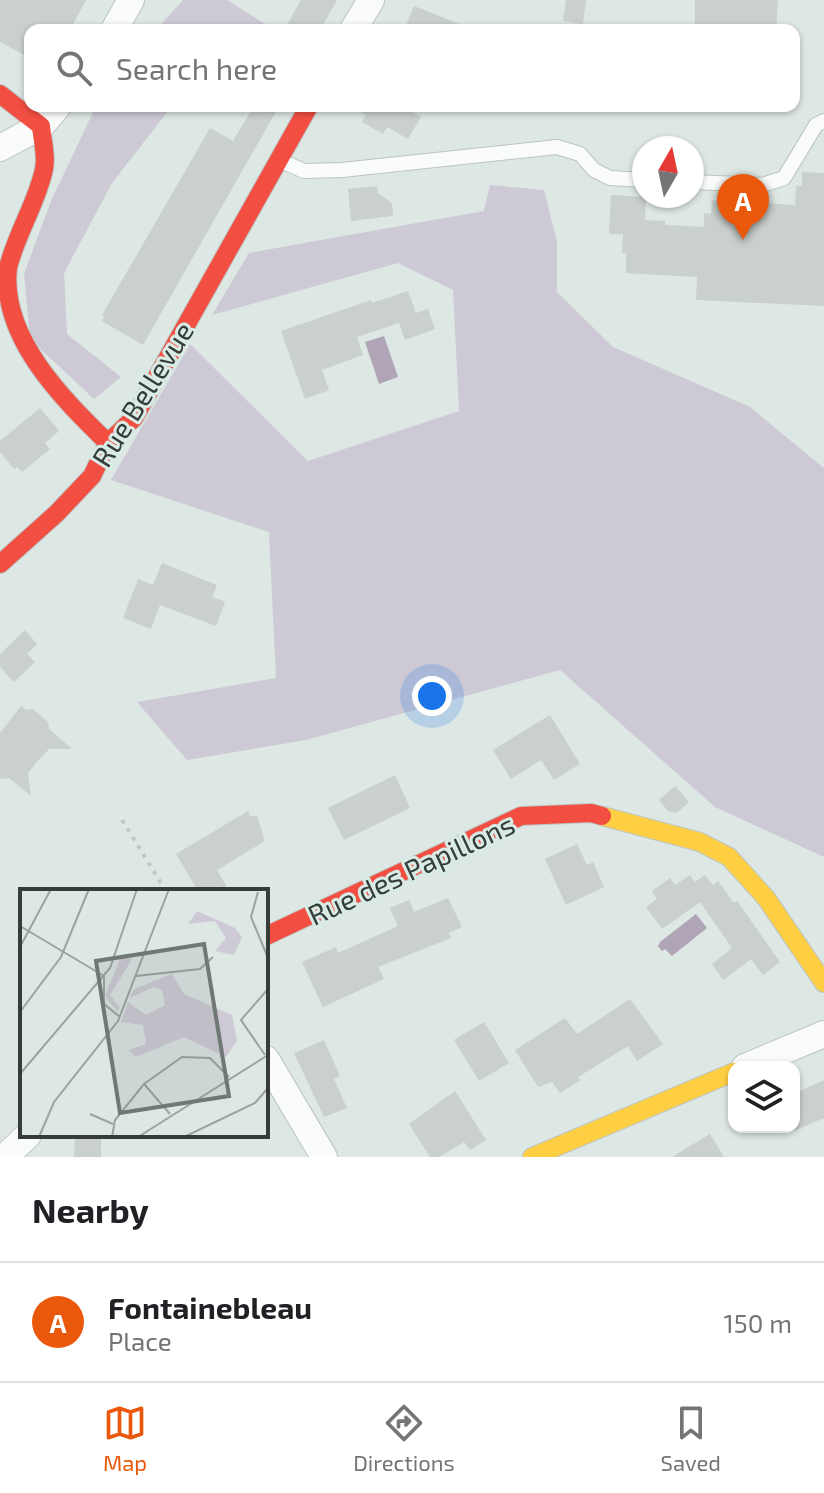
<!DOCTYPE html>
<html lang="en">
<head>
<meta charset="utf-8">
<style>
	:root { --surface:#fff; --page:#f6f6f6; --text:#202124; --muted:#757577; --line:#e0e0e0; --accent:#ea580c }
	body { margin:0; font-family:"Exo 2",sans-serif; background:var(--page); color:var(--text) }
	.controls { position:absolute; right:24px; bottom:24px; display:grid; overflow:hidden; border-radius:16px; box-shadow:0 2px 6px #0004 }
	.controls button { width:72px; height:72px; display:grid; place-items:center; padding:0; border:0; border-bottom:2px solid var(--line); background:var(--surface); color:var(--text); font:40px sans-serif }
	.compass { position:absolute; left:632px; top:136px; width:72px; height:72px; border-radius:50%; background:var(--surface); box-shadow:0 2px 6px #0004; rotate:9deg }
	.you { position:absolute; left:432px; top:696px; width:28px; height:28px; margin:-20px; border:6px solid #fff; border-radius:50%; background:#1a73e8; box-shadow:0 0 0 12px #1a73e833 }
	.badge { display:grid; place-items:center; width:52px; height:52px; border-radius:50%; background:var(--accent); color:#fff; font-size:26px; font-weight:700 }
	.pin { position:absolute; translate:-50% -66px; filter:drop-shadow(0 2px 4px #0008) }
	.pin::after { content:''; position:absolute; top:42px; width:28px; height:24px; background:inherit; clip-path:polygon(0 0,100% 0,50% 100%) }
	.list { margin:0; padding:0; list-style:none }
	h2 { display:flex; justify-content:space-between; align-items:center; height:104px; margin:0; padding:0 32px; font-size:34px }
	h2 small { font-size:26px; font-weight:400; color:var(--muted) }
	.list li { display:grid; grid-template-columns:52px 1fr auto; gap:24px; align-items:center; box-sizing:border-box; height:120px; padding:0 32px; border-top:2px solid var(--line) }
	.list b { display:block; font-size:30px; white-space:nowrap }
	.list p { margin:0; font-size:26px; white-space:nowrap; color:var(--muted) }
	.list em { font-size:26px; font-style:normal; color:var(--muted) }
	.icon { flex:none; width:44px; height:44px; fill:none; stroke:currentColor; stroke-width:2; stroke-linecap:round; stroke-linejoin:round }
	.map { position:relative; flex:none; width:824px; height:1157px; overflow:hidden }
	.search { position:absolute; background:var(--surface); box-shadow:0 2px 6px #0004; left:24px; right:24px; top:24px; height:88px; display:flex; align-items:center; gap:20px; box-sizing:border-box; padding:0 28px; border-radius:16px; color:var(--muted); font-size:30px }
	.sheet { height:224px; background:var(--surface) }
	nav { display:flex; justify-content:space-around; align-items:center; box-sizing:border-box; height:112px; border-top:2px solid var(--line); background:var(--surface); font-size:22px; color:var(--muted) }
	nav a { display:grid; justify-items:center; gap:4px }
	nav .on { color:var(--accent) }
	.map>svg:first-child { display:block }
</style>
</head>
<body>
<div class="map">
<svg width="824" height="1157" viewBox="0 0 824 1157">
	<rect width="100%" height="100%" fill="#dde7e4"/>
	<g fill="#cecad5">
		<path d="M183,0H227L270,27L267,30H156Z"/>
		<path d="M96,106H172L112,183L64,273L67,334L121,377L94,399L30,339L24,274L51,201Z"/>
		<path d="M490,185L544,190L557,242V292L613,347L750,407L824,468V857L715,807L560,670L306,740L187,760L137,702L276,678L269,532L111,480L190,344L308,461L459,411L453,290L398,263L212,315L249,253L484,211Z"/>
	</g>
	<g fill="#b0a5b7">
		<path d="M384,336L398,377L379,384L365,342Z"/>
		<path d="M696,914L707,928L672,956L665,949L662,951L658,946L660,942Z"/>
	</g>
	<g fill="#c9d0ce">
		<path d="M0,0H86L70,30H30V58L0,42Z"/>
		<path d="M301,0H337L320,30H284Z"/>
		<path d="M566,0H586L583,24L563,21Z"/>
		<path d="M695,0H778L776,30H695Z"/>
		<path d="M414,6L472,29V30H404Z"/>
		<path d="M254,106H279L143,345L102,321L104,316L102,315L210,128L233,141Z"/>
		<path d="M351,106H402L421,117L408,139L387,127L383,134L362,122L366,115Z"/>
		<path d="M802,172L824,173V306L696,300L697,277L626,273V253H622L623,234H609L611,195L646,197L645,220L665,221V225L704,227V213L711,214L712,200L795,205L796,186H802Z"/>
		<path d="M377,186L378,193L392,203L393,216L351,221L348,189Z"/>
		<path d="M408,291L416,313L428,309L435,329L405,340L399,323L357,337L363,355L322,370L329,390L305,399L281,331L371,300L372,303Z"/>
		<path d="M40,408L59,431L45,443L50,449L22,472L17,467L14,469L0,452V441Z"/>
		<path d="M162,563L217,585L212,597L225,602L216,626L160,605L151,629L123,618L138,579L153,585Z"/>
		<path d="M25,630L37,644L27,654L35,662L14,682L0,667V654Z"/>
		<path d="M21,706L26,710L33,709L48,722L49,729L72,749H49L35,764L28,773L31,796L9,778L0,779V733Z"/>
		<path d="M550,715L580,764L554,780L541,760L511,779L493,750Z"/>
		<path d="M395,775L410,808L344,840L328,808Z"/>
		<path d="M675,786L689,802L677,813L668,811L659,800Z"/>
		<path d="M248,811L250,816H257L265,841L217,870L229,891H198L176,854Z"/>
		<path d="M577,844L587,865L593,862L604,887L566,905L545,859Z"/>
		<path d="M690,875L695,882L705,875L713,885L718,881L734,903L737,901L780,962L763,975L751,959L723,980L712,964L732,948L700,902L662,929L646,907L657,899L652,891L670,878L675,885Z"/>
		<path d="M448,898L462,927L449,933L451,938L378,967L384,979L323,1007L302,962L336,947L338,953L398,926L390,908L409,900L414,912Z"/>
		<path d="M630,999L663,1044L637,1061L628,1046L578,1077L581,1080L560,1093L552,1082L538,1087L515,1050L565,1018L577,1034Z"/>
		<path d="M484,1022L509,1063L479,1081L454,1040Z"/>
		<path d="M324,1040L340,1076L334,1079L347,1108L324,1117L294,1053Z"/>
		<path d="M824,1080V1118L794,1131V1094Z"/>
		<path d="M455,1091L486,1140L470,1150L464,1142L439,1157H430L409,1124Z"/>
		<path d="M710,1134L724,1157H672Z"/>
		<path d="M75,1137L101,1138V1157H74Z"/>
	</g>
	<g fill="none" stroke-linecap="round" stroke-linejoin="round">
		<defs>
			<g id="lane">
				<path d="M279,160L304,171L342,170L557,147L580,154L594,170L610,178L644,180"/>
				<path d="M692,182L762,185L784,178L816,125L824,121"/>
			</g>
			<g id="street">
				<path d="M114,30L131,0"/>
				<path d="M353,30L371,0"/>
				<path d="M0,148L41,126L58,106"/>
				<path d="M266,1059L324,1157"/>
				<path d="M745,1067L824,1034"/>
				<path d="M5,1157L28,1135"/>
			</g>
			<g id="slow">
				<path d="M602,816L700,842L729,857L766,898L824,983"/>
				<path d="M532,1157L734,1072"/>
			</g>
			<g id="jam">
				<path d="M0,94L41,126C42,139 47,156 44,169C37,203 16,234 8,268C0,338 64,400 108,443"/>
				<path d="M0,564L57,513L92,476L108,443L134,418L309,106"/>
				<path d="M266,936L521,816L591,813L602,816"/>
			</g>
		</defs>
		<use href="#lane" stroke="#bdc5c2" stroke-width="16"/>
		<use href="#street" stroke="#bdc5c2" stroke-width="28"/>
		<use href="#slow" stroke="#bdc5c2" stroke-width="20"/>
		<use href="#jam" stroke="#bdc5c2" stroke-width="20"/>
		<path stroke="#c4c7c6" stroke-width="4" stroke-dasharray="4 6" stroke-linecap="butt" d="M122,820L166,891"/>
		<use href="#lane" stroke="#fafbfb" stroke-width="14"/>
		<use href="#street" stroke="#fafbfb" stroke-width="26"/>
		<use href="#slow" stroke="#ffcf43" stroke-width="18"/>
		<use href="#jam" stroke="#f24e42" stroke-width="18"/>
	</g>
	<g text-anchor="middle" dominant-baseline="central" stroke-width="6" stroke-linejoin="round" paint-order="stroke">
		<g font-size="28" fill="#353c3a" stroke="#d9ebe5">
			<text transform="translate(142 394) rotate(-58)">Rue Bellevue</text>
			<text transform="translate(411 869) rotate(-25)">Rue des Papillons</text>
		</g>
	</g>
	<g transform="translate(20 889)">
		<rect width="248" height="248" fill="#dde7e4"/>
		<path d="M177,22L215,39L222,48L214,66L195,62L206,49L195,32L168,35ZM102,65L112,70L90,106L100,119L97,122L85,107ZM152,85L164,105L212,126L217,152L206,168L164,148L116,168L109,161L126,155L123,136L101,133L108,113L126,126L145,116L142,101L134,98L110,109L114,100Z" fill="#cecad5"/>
		<path fill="none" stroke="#9aa3a0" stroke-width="2" d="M238,3L231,28L248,69M0,37L84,87M0,58L31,0M84,87V115L100,128M116,87L180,80L193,68M0,123L41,68L69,0M245,166L221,131L248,100M0,185L90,79L117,0M124,195L150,225M70,225L93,235M19,248L34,213L98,132L149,0M92,248L95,231L124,195L162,168L190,169L209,188M118,248L248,166M164,248L235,214L248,199"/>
		<path fill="#707876" fill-opacity="0.15" stroke="#707876" stroke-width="4" d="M184,55L209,207L100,224L76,72Z"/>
		<rect width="248" height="248" fill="none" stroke="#353c3a" stroke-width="4"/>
	</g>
</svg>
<div class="controls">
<button><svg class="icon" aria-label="layers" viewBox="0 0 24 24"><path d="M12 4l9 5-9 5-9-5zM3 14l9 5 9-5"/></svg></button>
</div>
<svg class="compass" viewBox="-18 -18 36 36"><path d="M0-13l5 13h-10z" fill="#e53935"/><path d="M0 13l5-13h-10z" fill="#757577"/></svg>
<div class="you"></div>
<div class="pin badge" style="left:743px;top:240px">A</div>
<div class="search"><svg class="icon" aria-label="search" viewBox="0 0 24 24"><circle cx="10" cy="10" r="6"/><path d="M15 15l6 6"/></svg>Search here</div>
</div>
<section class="sheet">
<h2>Nearby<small></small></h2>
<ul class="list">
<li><span class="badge">A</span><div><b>Fontainebleau</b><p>Place</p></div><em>150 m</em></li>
</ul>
</section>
<nav>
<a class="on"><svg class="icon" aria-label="map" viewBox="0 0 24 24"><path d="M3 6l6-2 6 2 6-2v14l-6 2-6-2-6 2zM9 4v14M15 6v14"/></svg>Map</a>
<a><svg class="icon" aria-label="directions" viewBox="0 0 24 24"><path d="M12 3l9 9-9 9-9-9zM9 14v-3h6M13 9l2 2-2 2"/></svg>Directions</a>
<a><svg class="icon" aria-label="saved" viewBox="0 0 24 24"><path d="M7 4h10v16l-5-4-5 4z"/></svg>Saved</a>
</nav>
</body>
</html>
